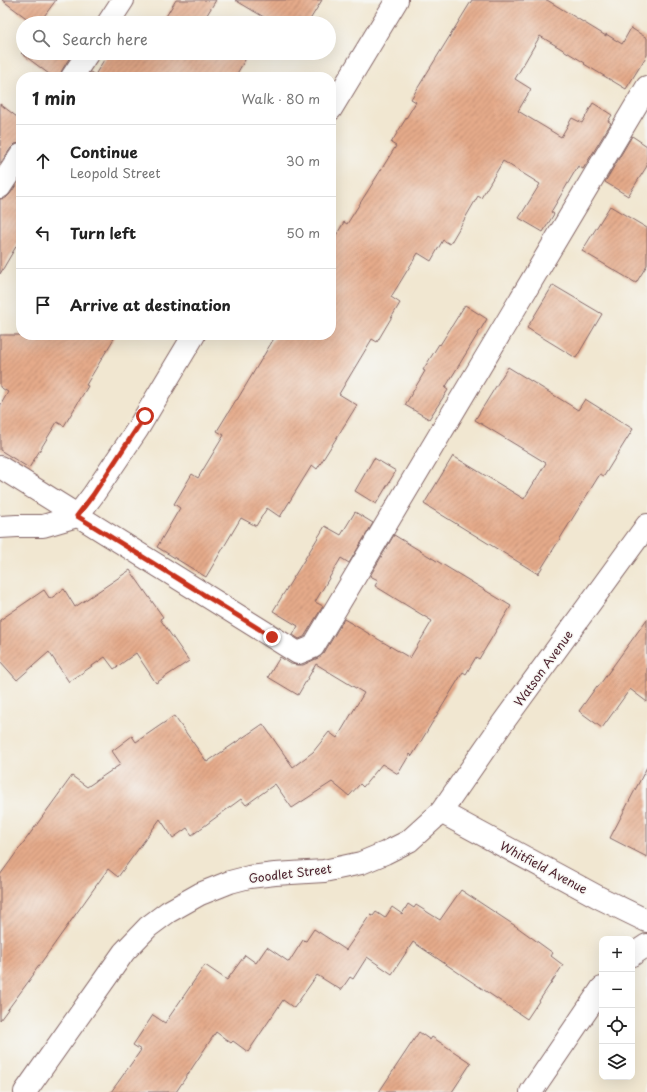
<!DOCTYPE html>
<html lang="en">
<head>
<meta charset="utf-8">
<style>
	:root { --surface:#fff; --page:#f2f2f2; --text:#222; --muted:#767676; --line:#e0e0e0 }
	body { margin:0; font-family:"Playpen Sans",sans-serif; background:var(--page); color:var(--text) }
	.controls { position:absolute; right:12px; bottom:12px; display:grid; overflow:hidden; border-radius:8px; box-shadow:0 4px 16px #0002 }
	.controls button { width:36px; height:36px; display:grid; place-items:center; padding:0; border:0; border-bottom:1px solid var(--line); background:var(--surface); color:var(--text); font:20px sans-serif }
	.stop { position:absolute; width:12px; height:12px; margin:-9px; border:3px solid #c8321e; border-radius:50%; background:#fff }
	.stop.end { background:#c8321e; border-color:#fff; box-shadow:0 1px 4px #0008 }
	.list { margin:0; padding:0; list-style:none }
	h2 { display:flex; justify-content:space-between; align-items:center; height:52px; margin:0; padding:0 16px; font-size:17px }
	h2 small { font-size:13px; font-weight:400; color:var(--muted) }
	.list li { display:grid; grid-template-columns:26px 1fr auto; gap:12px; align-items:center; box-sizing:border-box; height:72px; padding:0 16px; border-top:1px solid var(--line) }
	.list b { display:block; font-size:15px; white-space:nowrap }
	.list p { margin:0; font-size:13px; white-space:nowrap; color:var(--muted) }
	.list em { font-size:13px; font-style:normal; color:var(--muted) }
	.icon { flex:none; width:22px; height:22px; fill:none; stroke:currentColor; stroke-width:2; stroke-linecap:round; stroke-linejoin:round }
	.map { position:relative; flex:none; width:647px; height:1092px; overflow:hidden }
	.search { position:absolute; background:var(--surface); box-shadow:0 4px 16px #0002; left:16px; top:16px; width:320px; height:44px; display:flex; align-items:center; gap:10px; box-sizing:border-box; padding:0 14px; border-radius:22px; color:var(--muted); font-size:15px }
	.panel { position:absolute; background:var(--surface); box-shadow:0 4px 16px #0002; left:16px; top:72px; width:320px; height:268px; border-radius:16px }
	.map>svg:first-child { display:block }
</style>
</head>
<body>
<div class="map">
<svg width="647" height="1092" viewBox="0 0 647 1092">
	<defs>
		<pattern id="building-hatch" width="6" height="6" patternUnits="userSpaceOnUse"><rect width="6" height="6" fill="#e5aa8a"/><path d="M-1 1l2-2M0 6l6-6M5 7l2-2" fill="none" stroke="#bc8a71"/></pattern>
	</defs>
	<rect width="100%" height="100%" fill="#f6f6f2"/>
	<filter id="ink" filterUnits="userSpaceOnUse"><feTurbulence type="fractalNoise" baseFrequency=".025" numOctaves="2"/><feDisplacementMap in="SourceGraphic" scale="8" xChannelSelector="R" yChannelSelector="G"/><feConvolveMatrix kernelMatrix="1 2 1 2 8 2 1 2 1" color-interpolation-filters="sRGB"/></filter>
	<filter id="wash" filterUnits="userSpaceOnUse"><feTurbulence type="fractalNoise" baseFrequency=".012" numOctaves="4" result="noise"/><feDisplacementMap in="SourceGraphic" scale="16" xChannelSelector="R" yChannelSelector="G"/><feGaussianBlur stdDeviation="0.9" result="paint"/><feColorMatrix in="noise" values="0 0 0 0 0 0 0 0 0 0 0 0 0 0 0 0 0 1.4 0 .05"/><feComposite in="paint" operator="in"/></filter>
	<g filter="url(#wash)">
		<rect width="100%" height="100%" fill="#f1e7d1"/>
		<g id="blocks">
			<g fill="url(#building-hatch)">
				<path d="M2,0H56L39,23H33Z"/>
				<path d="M176,0H216L202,23H162Z"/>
				<path d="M235,0H322L308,23H274Z"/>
				<path d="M472,0H547L606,36V34L622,44L631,28L647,38V55L626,89L584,64L585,63L540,36L515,79L531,89L518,111L561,137L572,118L582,123L593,103L612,115L608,121L611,123L583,169L578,166L551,212L554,214L543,232L519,218L540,184L503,161L481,198L478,196L450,244L443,240L431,261L418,253L391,297L400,303L377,342L372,339L339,394L357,405L317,469L312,465L280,517L267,508L256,526L241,518L206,577L157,547L180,508L174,504L192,474L198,478L224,435L217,431L236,400H237L276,335H331V244L344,222L347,224L396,146L391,143L416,102L411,99Z"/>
				<path d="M21,53H64L70,57L62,70L60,77H53Z"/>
				<path d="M108,53H249L235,77H87L90,72L95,75Z"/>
				<path d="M0,104L21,120V143L15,144L11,148L0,164Z"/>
				<path d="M632,136L647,146V166L628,196L605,182Z"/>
				<path d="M21,178V238L0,274V199L6,198L10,194Z"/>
				<path d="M610,206L647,228V265L636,283L582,251Z"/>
				<path d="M553,285L602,314L576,358L527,328Z"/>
				<path d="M465,305L487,319L445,388L448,390L429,419L405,405L425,371L423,370L439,344L440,345Z"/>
				<path d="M0,335H116L86,385L88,386L64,426L57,422L29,468L0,450V406L8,392L0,387Z"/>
				<path d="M508,367L578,410L585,399L633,429L604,476L600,474L538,574L424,504L453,456L524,499L546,463L475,420Z"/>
				<path d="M374,458L396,471L376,504L355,491Z"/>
				<path d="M355,512L373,523L349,563L341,558L315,602L323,606L304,637L299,639L293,635L298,626L273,611L325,526L341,535Z"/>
				<path d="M394,535L511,606L479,659L476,657L466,674L463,672L412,756L410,754L398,774L382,764L363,787L360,784L349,796L332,782L292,808L275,784L246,805L241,799L192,835L187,828L173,838L160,819L118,877L108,869L33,974H34L0,1020V875L72,776L87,787L121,764L112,751L132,736L136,742L174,716L207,762L263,724L293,767L313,752L329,732L337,738L364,693L316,664L298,695L268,677L280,657L291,664L297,665H303L318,658L324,653L344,619L410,658L432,621L375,586L378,580L370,576Z"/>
				<path d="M130,570L163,617L160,619L189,661L156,683L136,653L114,669L105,657L69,682L49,652L17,680L0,661V620L44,590L50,599L64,589L75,607Z"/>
				<path d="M647,619V702L630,689L602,728L579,711L597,686L598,687Z"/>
				<path d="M647,767V857L610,838Z"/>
				<path d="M461,890L517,927L553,953L551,956L563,965L527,1019L413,942L392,974L367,957L353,979L350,977L341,990L317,975L294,1008L283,1000L248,1052L233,1041L231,1043L216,1032L176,1092H111L141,1050L133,1045L153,1015L165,1023L205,965L227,980L245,955L256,963L267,947L289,962L303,940L306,941L314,929L346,950L370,915L373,916L376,912L385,918L392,907L402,914L408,904L414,908L416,905L440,920Z"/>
				<path d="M419,1032L430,1040L432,1037L471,1063L452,1092H379Z"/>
			</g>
		</g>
	</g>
	<g filter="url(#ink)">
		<use href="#blocks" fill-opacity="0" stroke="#846565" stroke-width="1"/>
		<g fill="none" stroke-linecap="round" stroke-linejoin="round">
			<defs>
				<g id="minor">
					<path d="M108,23L123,0"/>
					<path d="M72,77L88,53"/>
					<path d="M331,109L397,0"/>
					<path d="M0,187L21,155"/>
					<path d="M0,467L298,653L313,647L647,87"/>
					<path d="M0,527L17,526H43L77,516L93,495L137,430L194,335"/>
					<path d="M441,812L600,898L647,921"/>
					<path d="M632,955L647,945"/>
					<path d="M25,1092L124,952L148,927L168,912L200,894L230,882L249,877L275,874L324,871L361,863L385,853L409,841L441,812L502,724L647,525"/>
					<path d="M531,1092L602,988"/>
				</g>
			</defs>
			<use href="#minor" stroke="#846565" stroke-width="24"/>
			<use href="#minor" stroke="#fff" stroke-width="22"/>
		</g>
	</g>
	<g fill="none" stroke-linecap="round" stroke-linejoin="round" filter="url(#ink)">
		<path stroke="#c8321e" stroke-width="5" d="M145,416L93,495L77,516L272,637"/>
	</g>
	<g text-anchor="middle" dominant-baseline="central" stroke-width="3" stroke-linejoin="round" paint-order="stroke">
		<g font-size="12" fill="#4a1f2b" stroke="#f6f6f2">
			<text transform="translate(543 668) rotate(-54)">Watson Avenue</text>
			<text transform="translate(544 867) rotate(28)">Whitfield Avenue</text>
			<text transform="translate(290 873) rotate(-7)">Goodlet Street</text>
		</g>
	</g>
</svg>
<div class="controls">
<button>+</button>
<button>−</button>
<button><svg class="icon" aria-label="locate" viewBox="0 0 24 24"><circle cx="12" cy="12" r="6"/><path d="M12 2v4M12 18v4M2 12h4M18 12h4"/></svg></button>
<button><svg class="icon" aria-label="layers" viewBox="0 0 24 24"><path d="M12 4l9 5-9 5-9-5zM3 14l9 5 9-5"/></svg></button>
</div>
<div class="stop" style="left:145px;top:416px"></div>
<div class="stop end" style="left:272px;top:637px"></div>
<div class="search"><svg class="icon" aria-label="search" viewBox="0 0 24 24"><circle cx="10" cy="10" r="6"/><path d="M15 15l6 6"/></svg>Search here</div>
<section class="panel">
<h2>1 min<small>Walk · 80 m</small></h2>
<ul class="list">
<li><svg class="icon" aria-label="ahead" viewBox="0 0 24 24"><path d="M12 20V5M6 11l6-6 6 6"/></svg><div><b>Continue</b><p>Leopold Street</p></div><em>30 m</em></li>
<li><svg class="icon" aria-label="left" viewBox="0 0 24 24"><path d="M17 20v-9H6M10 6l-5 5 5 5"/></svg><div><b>Turn left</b></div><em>50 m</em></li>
<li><svg class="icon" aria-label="arrive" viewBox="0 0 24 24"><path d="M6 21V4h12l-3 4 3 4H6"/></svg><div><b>Arrive at destination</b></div></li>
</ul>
</section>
</div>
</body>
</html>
